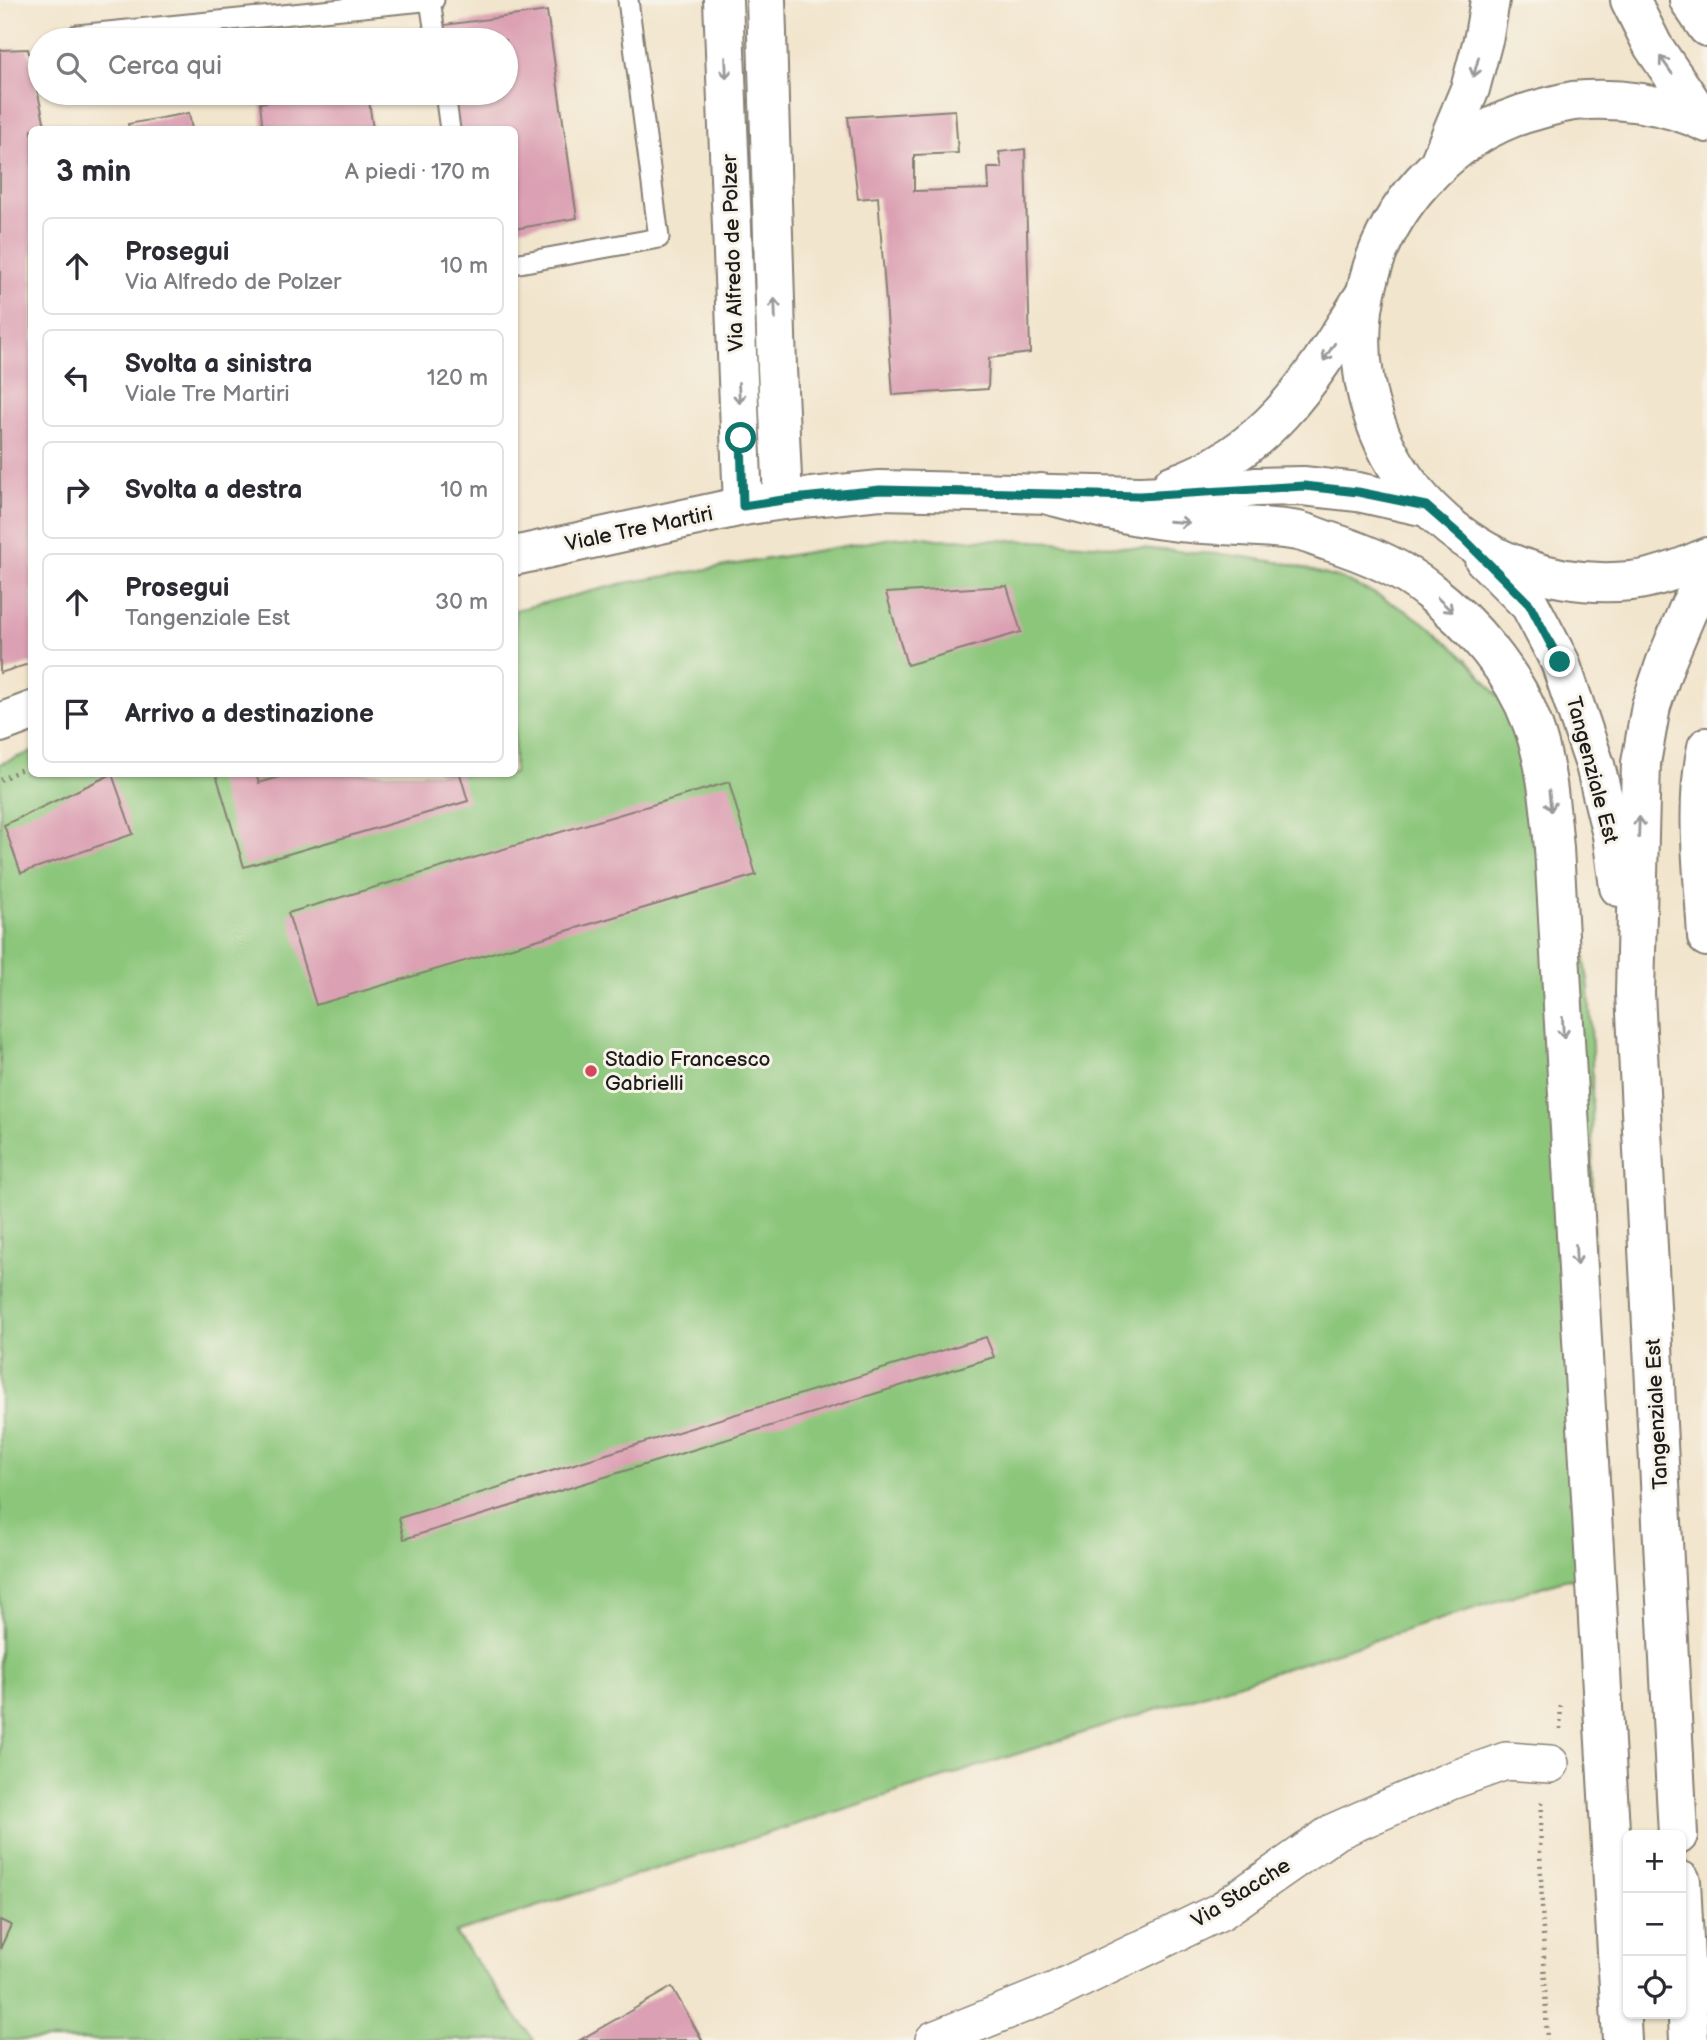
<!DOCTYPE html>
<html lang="it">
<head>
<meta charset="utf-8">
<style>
	:root { --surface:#fff; --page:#f7f7f7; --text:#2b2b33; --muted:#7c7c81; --line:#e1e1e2 }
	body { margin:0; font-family:"Balsamiq Sans",sans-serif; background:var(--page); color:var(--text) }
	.controls { position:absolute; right:21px; bottom:21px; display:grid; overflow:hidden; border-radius:10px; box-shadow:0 2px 5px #0004 }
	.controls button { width:63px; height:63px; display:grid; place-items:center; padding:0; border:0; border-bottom:2px solid var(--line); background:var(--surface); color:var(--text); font:35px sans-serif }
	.stop { position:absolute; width:21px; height:21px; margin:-16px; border:5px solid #0f766e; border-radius:50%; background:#fff }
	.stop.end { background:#0f766e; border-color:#fff; box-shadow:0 2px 7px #0008 }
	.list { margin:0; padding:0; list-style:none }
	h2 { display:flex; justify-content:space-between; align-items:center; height:91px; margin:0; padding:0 28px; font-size:30px }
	h2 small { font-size:23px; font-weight:400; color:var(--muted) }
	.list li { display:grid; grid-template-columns:46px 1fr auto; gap:21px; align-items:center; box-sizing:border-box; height:98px; margin:0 14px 14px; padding:0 14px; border:2px solid var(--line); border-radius:10px }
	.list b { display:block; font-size:26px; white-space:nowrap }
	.list p { margin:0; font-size:23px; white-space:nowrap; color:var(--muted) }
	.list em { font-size:23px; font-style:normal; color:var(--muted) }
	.icon { flex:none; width:38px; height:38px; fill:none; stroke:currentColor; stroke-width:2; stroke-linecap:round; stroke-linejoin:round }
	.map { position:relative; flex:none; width:1707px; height:2040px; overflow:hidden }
	.search { position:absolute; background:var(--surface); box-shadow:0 2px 5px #0004; left:28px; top:28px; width:490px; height:77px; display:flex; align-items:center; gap:18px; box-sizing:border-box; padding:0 24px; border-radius:38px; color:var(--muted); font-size:26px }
	.panel { position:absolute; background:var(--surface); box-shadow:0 2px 5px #0004; left:28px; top:126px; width:490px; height:651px; border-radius:10px }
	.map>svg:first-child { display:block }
</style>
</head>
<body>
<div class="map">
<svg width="1707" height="2040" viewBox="0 0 1707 2040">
	<rect width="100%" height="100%" fill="#f7f3e8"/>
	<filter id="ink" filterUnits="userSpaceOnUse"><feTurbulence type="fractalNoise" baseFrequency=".0143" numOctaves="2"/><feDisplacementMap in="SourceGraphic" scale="14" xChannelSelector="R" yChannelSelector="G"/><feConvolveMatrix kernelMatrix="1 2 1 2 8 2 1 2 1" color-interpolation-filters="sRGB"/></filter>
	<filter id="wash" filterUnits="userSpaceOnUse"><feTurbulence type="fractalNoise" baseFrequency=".00686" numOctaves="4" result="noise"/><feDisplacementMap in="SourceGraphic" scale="28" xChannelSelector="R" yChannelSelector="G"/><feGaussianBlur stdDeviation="1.57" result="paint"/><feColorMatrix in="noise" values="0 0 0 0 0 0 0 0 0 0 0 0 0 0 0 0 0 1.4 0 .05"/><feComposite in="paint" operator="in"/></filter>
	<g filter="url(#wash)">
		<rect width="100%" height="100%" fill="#f2e5cd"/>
		<path fill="#8bc67a" stroke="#54714b" stroke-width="2" d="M918,536L938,539L1040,541L1231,555L1290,564L1341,579L1373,593L1408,612L1433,629L1469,661L1508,708L1572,870L1589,988L1592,1048L1593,1330L1606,1569L1557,1582L455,1933L534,2040H0V764L31,752L32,774H514L515,610L625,583L892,538Z"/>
		<g id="blocks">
			<g fill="#dba0b3">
				<path d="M547,11L577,218L514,229V130H452L447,93H506V40H439L437,26Z"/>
				<path d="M28,49L46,130H32V663L0,673V50Z"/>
				<path d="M330,93H368L373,130H263L260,103Z"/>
				<path d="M955,110L958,153L914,155V191L989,189L988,168H1002L999,152L1025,149L1030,353L989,358L988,389L893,395L878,197L858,199L848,117Z"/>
				<path d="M189,113L192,130H129L128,124Z"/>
				<path d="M1007,586L1021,632L907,665L886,593Z"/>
				<path d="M112,774L133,834L21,873L4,825Z"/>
				<path d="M216,774H256L259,783L290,774H460L468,801L244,867Z"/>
				<path d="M729,782L756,875L316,1005L288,913Z"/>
				<path d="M986,1337L994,1357L404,1539L399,1518Z"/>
				<path d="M0,1920L11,1925L0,1949Z"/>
				<path d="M672,1987L702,2040H580Z"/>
			</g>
		</g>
	</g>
	<g filter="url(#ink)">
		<use href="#blocks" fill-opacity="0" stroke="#878074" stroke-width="2"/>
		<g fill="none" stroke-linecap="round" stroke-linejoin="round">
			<defs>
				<g id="lane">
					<path d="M430,0L436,40"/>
					<path d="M77,35L434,0"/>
					<path d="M445,93L450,130"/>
					<path d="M514,264L659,238L628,0"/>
				</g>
				<path id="street" d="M934,2040L1055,1991L1221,1911L1334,1832L1450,1781L1506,1761L1550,1764"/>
				<g id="secondary">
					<path d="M723,0L743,506"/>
					<path d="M766,0L777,368L783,500"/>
					<path d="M1172,485C1270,452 1313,377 1365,294"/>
					<path d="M514,556L743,506L783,500L880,490L1140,496L1215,493L1255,487L1303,486L1358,492L1426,507"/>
					<path d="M0,723L32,711"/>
				</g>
				<g id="primary">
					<path d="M1630,0L1653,46L1704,121"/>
					<path d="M1689,0L1707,27"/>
					<path d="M1707,123C1666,103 1617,97 1573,101C1561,103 1548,107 1537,110C1492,121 1453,148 1422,182C1390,218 1369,262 1363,310C1344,467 1475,596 1631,581C1658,578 1683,568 1707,557"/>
					<path d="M1440,161L1470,89L1484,36L1490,0"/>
					<path d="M1041,493C1084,504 1126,516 1171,521C1213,527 1256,524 1298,531C1308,533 1318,538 1328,541C1363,552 1400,567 1428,590C1471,623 1513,671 1532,723C1547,763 1550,806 1554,848L1622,2040"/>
					<path d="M1484,559L1530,605L1560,662L1595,765L1612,835L1619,887"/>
					<path d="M1707,747C1694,809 1704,874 1707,937"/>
					<path d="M1678,1835L1635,993L1639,835L1641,763L1651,706L1665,664L1690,605L1707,576"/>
					<path d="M1681,1881L1689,2040"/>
				</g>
			</defs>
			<use href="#lane" stroke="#878074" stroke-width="23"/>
			<use href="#street" stroke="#878074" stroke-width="40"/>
			<use href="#secondary" stroke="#878074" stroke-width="42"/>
			<use href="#primary" stroke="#878074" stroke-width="42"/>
			<g stroke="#878074" stroke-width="4.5" stroke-dasharray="2 5" stroke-linecap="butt">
				<path d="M0,780L32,764"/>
				<path d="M1560,1729L1561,1702"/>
				<path d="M1542,1802L1540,1851L1547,2040"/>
			</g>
			<use href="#lane" stroke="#fff" stroke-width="19"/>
			<use href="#street" stroke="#fff" stroke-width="37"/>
			<use href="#secondary" stroke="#fff" stroke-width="38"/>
			<use href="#primary" stroke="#fff" stroke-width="38"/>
		</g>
		<defs><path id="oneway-shaft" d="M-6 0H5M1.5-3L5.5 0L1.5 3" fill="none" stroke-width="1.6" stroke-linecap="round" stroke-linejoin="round" transform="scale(1.75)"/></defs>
		<g stroke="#999">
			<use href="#oneway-shaft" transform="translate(1666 65) rotate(-125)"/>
			<use href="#oneway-shaft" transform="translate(1476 67) rotate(105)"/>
			<use href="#oneway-shaft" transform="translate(726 68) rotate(88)"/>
			<use href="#oneway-shaft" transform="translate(775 309) rotate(-92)"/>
			<use href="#oneway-shaft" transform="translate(1329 352) rotate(123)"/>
			<use href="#oneway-shaft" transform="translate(739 393) rotate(87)"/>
			<use href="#oneway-shaft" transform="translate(1179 522) rotate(4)"/>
			<use href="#oneway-shaft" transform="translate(1445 605) rotate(43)"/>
			<use href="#oneway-shaft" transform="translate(1550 801) rotate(84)"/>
			<use href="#oneway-shaft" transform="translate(1639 827) rotate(-88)"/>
			<use href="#oneway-shaft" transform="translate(1563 1028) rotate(87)"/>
			<use href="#oneway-shaft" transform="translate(1576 1255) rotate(87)"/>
		</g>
	</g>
	<g fill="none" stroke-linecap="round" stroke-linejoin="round" filter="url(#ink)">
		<path stroke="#0f766e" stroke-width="9" d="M741,438L743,506L783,500L880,490L1140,496L1304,486L1358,492L1426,506L1464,539L1530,605L1560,662"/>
	</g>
	<circle fill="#d1495b" stroke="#f7f3e8" stroke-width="2.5" cx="591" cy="1071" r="7"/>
	<g text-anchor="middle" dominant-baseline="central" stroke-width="6" stroke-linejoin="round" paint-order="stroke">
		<g font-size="21" fill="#1c1c1c" stroke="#f7f3e8">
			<text transform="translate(733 253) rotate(-92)">Via Alfredo de Polzer</text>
			<text transform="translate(639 529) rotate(-12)">Viale Tre Martiri</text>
			<text transform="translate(1592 770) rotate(75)">Tangenziale Est</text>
			<text transform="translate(1657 1414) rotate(-93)">Tangenziale Est</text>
			<text transform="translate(1241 1893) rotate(-32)">Via Stacche</text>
		</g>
		<g font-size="21" fill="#1c1c1c" stroke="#f7f3e8" text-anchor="start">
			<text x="605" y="1059">Stadio Francesco<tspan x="605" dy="24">Gabrielli</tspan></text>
		</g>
	</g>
</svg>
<div class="controls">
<button>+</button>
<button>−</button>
<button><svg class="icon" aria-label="locate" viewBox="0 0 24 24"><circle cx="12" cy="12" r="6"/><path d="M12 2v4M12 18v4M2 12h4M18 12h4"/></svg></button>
</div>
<div class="stop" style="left:741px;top:438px"></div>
<div class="stop end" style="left:1560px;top:662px"></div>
<div class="search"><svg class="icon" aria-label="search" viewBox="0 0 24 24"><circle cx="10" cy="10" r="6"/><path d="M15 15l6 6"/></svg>Cerca qui</div>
<section class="panel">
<h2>3 min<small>A piedi · 170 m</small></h2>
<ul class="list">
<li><svg class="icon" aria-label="ahead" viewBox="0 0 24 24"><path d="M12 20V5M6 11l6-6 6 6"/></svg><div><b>Prosegui</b><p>Via Alfredo de Polzer</p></div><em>10 m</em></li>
<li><svg class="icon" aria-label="left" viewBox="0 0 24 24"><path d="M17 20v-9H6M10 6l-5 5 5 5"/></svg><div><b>Svolta a sinistra</b><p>Viale Tre Martiri</p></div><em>120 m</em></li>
<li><svg class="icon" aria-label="right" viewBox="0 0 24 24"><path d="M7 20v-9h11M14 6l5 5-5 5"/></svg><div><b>Svolta a destra</b></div><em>10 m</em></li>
<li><svg class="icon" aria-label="ahead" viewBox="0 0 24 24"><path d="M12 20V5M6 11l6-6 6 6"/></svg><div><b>Prosegui</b><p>Tangenziale Est</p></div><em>30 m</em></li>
<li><svg class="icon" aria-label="arrive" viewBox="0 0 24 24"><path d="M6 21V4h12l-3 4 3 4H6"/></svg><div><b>Arrivo a destinazione</b></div></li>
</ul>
</section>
</div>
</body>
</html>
